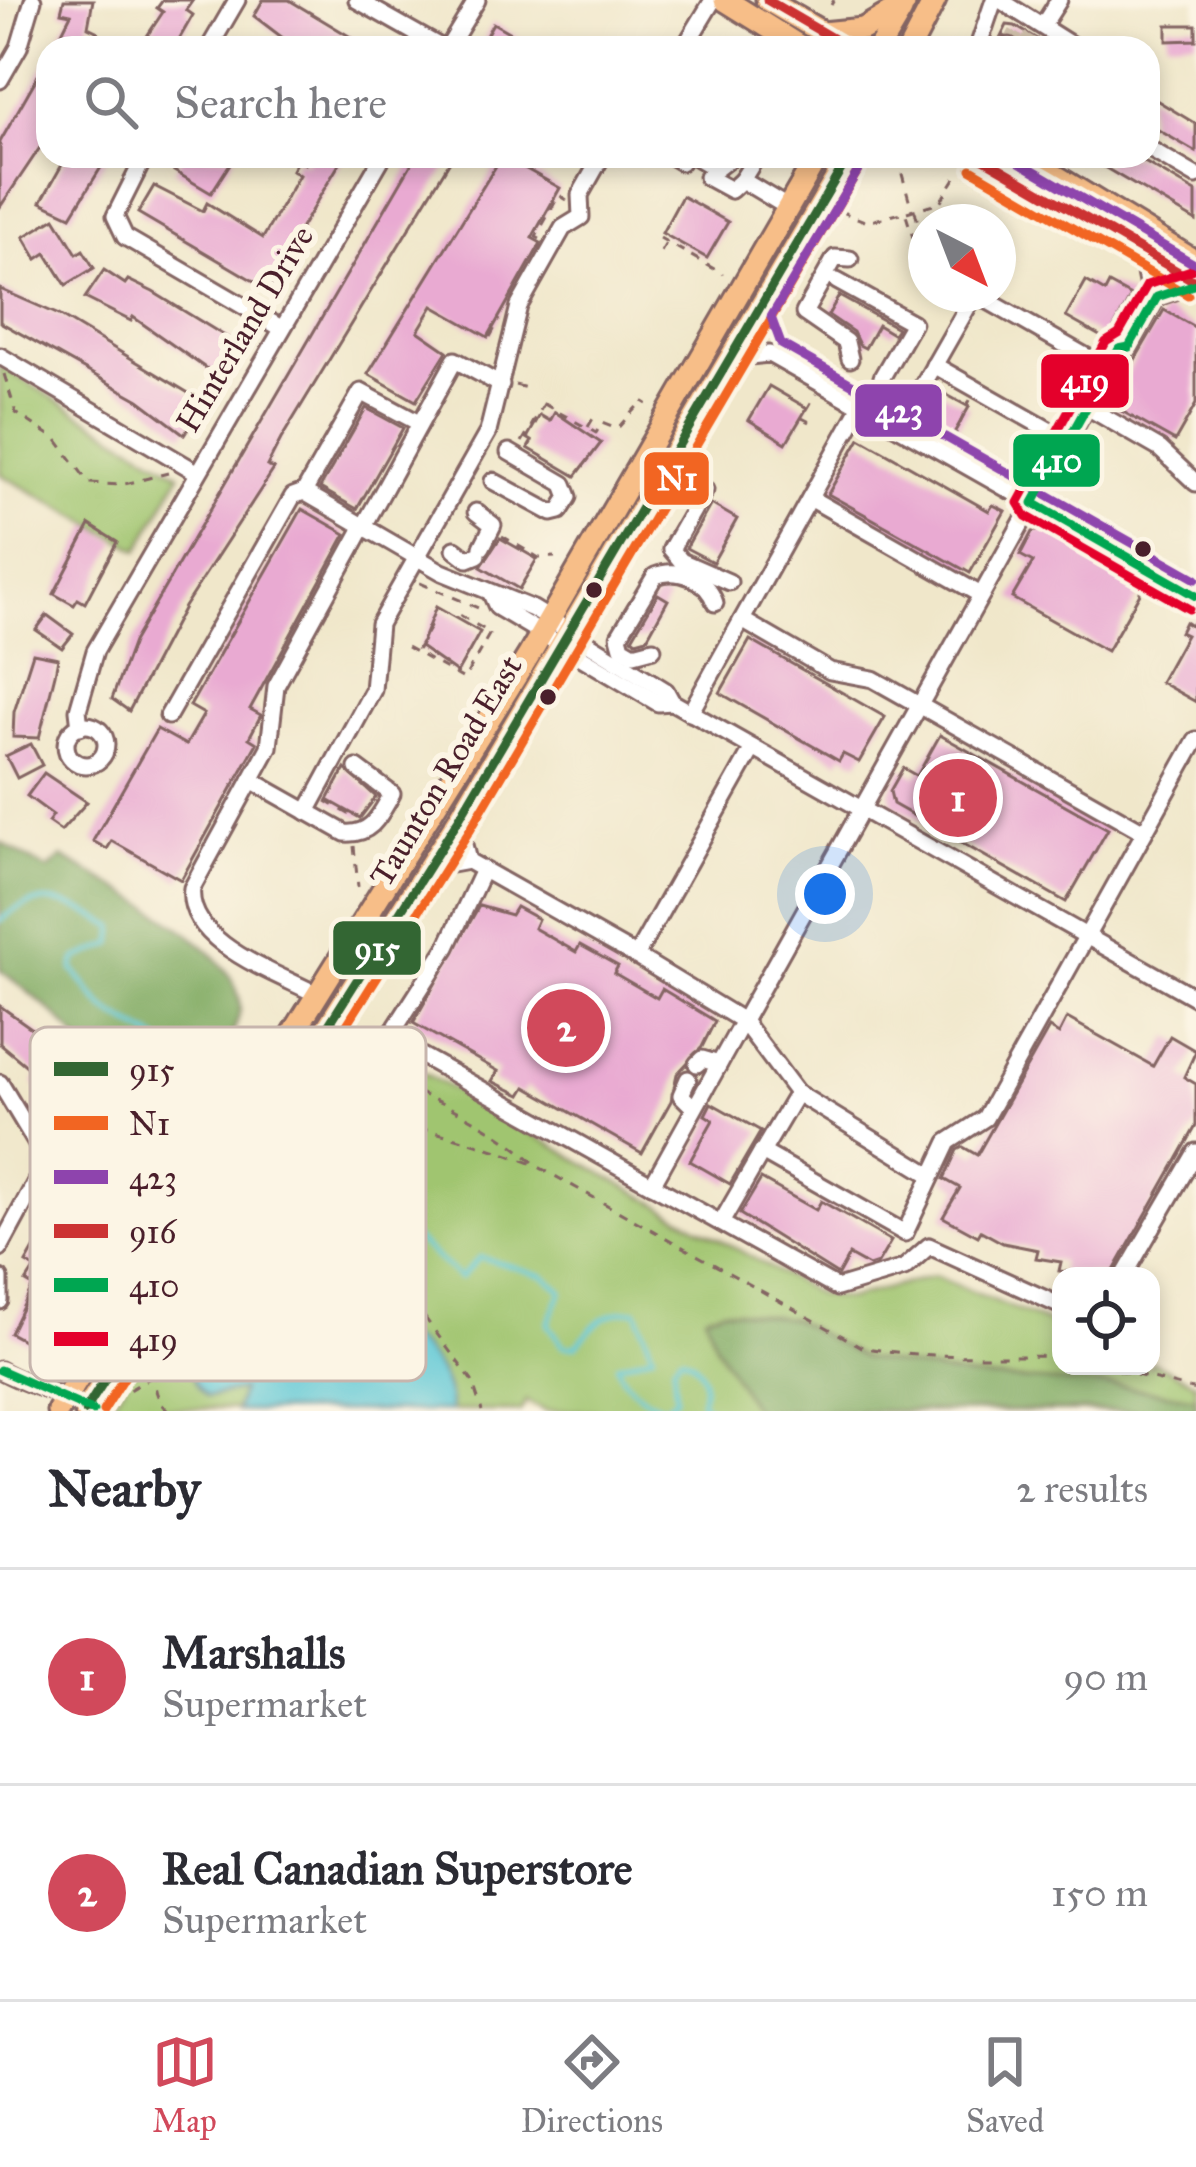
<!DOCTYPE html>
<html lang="en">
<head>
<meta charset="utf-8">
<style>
	:root { --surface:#fff; --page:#f2f2f3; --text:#2b2b33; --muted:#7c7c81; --line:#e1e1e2; --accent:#d1495b }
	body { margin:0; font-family:"IM FELL Great Primer",serif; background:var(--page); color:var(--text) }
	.controls { position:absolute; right:36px; bottom:36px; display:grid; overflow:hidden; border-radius:24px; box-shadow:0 6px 18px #0003 }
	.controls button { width:108px; height:108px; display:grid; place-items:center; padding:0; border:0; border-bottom:3px solid var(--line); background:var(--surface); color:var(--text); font:60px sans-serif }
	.compass { position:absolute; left:908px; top:204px; width:108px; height:108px; border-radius:50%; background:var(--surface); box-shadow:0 6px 18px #0003; rotate:138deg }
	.you { position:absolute; left:825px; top:894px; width:42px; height:42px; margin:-30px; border:9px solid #fff; border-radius:50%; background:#1a73e8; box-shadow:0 0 0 18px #1a73e833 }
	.badge { display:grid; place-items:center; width:78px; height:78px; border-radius:50%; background:var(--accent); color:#fff; font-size:39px; font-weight:700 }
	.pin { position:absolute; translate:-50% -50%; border:6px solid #fff; box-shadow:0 3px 12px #0006 }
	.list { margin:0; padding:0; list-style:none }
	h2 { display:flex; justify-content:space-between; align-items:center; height:156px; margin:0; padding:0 48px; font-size:51px }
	h2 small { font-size:39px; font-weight:400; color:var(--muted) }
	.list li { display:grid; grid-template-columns:78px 1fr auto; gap:36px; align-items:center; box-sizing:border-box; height:216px; padding:0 48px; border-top:3px solid var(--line) }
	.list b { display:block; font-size:45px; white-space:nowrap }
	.list p { margin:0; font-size:39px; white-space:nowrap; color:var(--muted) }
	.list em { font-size:39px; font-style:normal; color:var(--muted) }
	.icon { flex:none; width:66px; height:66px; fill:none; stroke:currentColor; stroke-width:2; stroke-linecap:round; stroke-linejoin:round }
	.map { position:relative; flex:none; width:1196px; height:1411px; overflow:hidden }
	.search { position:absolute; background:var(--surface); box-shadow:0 6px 18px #0003; left:36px; right:36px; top:36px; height:132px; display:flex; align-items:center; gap:30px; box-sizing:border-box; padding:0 42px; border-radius:36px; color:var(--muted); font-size:45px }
	.sheet { height:588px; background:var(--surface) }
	nav { display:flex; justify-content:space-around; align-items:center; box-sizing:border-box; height:168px; border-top:3px solid var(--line); background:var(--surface); font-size:33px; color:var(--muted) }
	nav a { display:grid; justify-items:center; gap:6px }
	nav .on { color:var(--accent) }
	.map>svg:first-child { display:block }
</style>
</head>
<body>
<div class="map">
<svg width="1196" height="1411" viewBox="0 0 1196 1411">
	<rect width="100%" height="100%" fill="#fcf5e5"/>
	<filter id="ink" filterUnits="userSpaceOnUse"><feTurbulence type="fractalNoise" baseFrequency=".00833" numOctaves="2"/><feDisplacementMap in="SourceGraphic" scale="24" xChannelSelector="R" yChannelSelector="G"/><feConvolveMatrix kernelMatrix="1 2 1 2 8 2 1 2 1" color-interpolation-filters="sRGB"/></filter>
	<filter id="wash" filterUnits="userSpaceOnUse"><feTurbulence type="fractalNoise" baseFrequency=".004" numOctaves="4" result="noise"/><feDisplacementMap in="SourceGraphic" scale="48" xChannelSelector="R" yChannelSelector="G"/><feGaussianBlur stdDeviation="2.7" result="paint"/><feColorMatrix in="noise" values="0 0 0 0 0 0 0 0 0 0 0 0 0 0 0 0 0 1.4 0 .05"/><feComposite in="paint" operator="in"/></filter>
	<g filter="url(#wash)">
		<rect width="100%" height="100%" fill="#f0e7ca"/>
		<g fill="#a0c56f" stroke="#75724d" stroke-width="3">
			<path d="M0,366L180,474L139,550L0,474Z"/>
			<path d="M349,1031L819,1295L847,1299L934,1276L1061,1328V1366H1151V1361L1196,1383V1411H546L526,1401L520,1411L109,1408Z"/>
		</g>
		<g fill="#80aa62" stroke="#656446" stroke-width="3">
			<path d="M0,842L48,870L62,857C109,885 240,945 240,1007C240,1022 227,1044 221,1059C207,1097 190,1132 158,1158C145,1158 132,1158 123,1146C108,1125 109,1096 99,1074C81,1031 36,997 0,970Z"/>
			<path d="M723,1309L793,1319L863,1358L969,1377L1122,1386L1196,1398V1411H755L715,1345L705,1315Z"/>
		</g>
		<path fill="#5cc7d6" stroke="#537380" stroke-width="3" d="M226,1314L246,1318L255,1362L267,1382C285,1380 306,1380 322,1370C337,1360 349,1340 365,1333C409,1315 452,1374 450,1411H236L241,1390L207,1397C177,1369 194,1331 226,1314Z"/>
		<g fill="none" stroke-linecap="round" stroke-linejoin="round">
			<g stroke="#5cc7d6" stroke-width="4.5">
				<path d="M0,921C40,885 74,905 115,927L113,944L76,959L73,969C84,983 96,1003 111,1013C156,1041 170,1035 186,1091"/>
				<path d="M302,1170L413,1237L460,1278L480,1257L544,1276L562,1291L548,1324L564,1346H576C594,1325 607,1308 637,1311L653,1354L617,1365C624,1386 643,1399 664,1407L676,1398L673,1365L681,1356C703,1363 707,1381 701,1402L713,1411"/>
			</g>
		</g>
		<g id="blocks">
			<g fill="#e9aad2">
				<path d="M64,0H93L88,27L98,32L90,48H54L71,14L61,12Z"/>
				<path d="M163,0H193L186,10L193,15L174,48H139L163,12L157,8Z"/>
				<path d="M263,0H289L369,48H296L254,16Z"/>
				<path d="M493,23L536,48H479Z"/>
				<path d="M1007,25L1015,26L1052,48H1021L1015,36L1001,37Z"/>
				<path d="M1167,25H1196V40L1167,41Z"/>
				<path d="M48,58L47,137L0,207V142Z"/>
				<path d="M1148,95L1196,124V152L1148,124Z"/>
				<path d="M67,156H108L71,216L41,202Z"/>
				<path d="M183,156H235L211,193L174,171Z"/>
				<path d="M310,156H344L284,256L293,261L276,287L267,282L264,287L138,213L154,186L203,211L207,203L263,238L299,175L292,170L298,159L305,164Z"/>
				<path d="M416,156H453L281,439L267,466L274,469L184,607L129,711L112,699L133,642Z"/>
				<path d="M502,156H524L519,165L560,188L532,238L541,243L488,337L433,306L418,331L447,351L416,401L368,374Z"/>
				<path d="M1111,156H1134L1196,192V221L1104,167Z"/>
				<path d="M682,196L728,222L707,258L662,233Z"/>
				<path d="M55,218L77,254L83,250L94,268L66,285L46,253L37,259L24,237Z"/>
				<path d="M104,270L125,284L128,280L153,292L241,346L221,379L133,317L131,321L85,298Z"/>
				<path d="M1086,281L1105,292L1109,284L1131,296L1107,340L1066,317Z"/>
				<path d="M0,289L59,315L205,403L184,434L139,400L0,322Z"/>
				<path d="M839,296L897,328L893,334L878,325L865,348L859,345L853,332L828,315Z"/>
				<path d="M1164,310L1196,328V404L1175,441L1109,404Z"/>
				<path d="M769,386L807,408L786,443L749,420Z"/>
				<path d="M936,389L969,407L950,440L922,424L920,417Z"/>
				<path d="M366,408L403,428L357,509L320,488Z"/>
				<path d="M555,412L601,443L576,476L528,448L532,441L527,438L540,415L550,421Z"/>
				<path d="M860,438L989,511L993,505L1005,511L970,573L828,494Z"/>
				<path d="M711,504L737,519L713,562L686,548Z"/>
				<path d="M302,509L346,534L250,709L261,715L249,738L257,743L181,880L112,841L107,849L93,841L157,729L186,745L204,714L190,706Z"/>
				<path d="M90,525L117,542L85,603L78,599L74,605L54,594Z"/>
				<path d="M1049,527L1140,578V593L1107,651L1012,598L1033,562L1020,555L1032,532Z"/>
				<path d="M500,538L537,559L519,589L481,567Z"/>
				<path d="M658,594L668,600L647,638L636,641L632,638Z"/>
				<path d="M436,607L480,632L457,673L420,647Z"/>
				<path d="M47,615L73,634L62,648L36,630Z"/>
				<path d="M1196,617V702L1160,682L1186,635L1180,632L1185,622L1191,626Z"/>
				<path d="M750,640L885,717L859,762L843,754L839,761L720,693Z"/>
				<path d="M33,653L58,658L55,674L39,738L13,737L14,712Z"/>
				<path d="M940,735L1108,829L1066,902L893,804L890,791L903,768L917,776Z"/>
				<path d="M31,744L42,765L17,778L6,756Z"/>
				<path d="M345,769L376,797L360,818L328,800Z"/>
				<path d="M44,773L87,802L61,831L48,822L53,815L27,796Z"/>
				<path d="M479,906L511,915L516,907L538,919L534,928L576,952L580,945L618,966L614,973L657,998L662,989L715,1021L702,1047L677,1074L671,1101L642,1153L526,1087L521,1095L492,1081L498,1071L413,1023Z"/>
				<path d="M0,1006L58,1047L52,1053L74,1077L65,1085L83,1107L68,1119L62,1113L56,1118L34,1082L40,1077L0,1044Z"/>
				<path d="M1067,1018L1153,1066L1170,1036L1196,1051L1184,1077L1196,1084V1126L1111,1276L1059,1271L1061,1262L1036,1258L1038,1250L1003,1243L981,1231L978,1236L943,1217L960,1188L944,1179L957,1150L963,1147L977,1155L1049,1028L1059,1034Z"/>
				<path d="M711,1103L761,1131L730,1184L690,1161L713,1120L705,1115Z"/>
				<path d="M89,1156L115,1165L93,1204L97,1207L76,1235L81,1238L74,1250L68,1247L48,1279L55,1283L46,1298L56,1303L47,1318L51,1321L32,1345L10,1333L33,1286L26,1282L35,1268L26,1263L78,1172L73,1170L77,1161L86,1164Z"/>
				<path d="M761,1179L816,1210L821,1201L891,1241L878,1263L869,1266L849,1255L838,1275L740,1214Z"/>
			</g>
		</g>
	</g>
	<g filter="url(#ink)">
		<use href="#blocks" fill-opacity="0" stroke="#846563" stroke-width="3"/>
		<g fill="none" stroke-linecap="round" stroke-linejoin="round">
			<g stroke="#cfbfaa" stroke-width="15" stroke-dasharray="15 8" stroke-linecap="butt">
				<path d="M1009,46L1019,28"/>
				<path d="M1025,48L1032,36"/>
				<path d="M1044,48L1046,44"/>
			</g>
			<defs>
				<g id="minor">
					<path d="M357,0L442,48"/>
					<path d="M1000,0L1076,48"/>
					<path d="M1043,25L1059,0"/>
					<path d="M209,48L237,0"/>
					<path d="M448,48L477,0"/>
					<path d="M684,48L713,0"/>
					<path d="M989,48L980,41L994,0"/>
					<path d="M1008,48L1009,46"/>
					<path d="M0,80L19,47L33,0"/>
					<path d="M1148,148L1196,176"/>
					<path d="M145,156L115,216L125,237L281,328"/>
					<path d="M671,156L681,162"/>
					<path d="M694,156L716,169L733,156"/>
					<path d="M757,156L742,180L787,207"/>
					<path d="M707,177L731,190L742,180"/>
					<path d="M1141,252L1148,288L1119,349L743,1021L797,1093L762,1152L905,1233L948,1142L985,1118L1196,740"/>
					<path d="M850,259L835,258L804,313L846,342L850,359"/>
					<path d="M837,281L913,323L882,377"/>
					<path d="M976,294L1108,369"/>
					<path d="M1119,349L1129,347L1157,297L1196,284"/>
					<path d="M0,356L195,471"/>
					<path d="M730,358L769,354L1196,596"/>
					<path d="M934,365L1068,441"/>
					<path d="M1087,407L1160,449L1196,483"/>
					<path d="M899,427L975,294"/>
					<path d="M493,481L552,513L560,511L569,497L564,484L509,452"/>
					<path d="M705,490L671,549L681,561L729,582"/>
					<path d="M304,492L361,392L419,423"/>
					<path d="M810,498L981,595"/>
					<path d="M476,512L493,525L482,547"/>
					<path d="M455,549L468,559L478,555"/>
					<path d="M492,596L497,607L658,703L672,702"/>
					<path d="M742,620L830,671L873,679L1144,832"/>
					<path d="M653,649L634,654L622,647L619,636L655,576C678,567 707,579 715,603"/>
					<path d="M690,713L861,406"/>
					<path d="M168,716L293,496L304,492L442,572L533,609L666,691L672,702L1196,998"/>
					<circle cx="86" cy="745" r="20"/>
					<path d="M80,727L78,710L95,651L383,156"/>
					<path d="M251,780L345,833C372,835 380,815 392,794L357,768"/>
					<path d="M307,812L373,690L379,624L488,432L519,306L563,228L581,217L580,195L602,156"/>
					<path d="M458,820L468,861"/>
					<path d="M430,868L468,861L636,956L753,748"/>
					<path d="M483,870L447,947L394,1030L395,1041L837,1288L904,1268L929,1246L1061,1306"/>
					<path d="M636,956L743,1021L652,1185"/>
					<path d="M318,995C279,974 185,943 192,888L269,747L276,686L455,360L501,385"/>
					<path d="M697,1064L702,1059L719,1064"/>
					<path d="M688,1079L681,1095L694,1108"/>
					<path d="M0,1083L47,1161L0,1248"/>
					<path d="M797,1093L931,1175"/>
					<path d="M721,1223L762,1152"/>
					<path d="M1124,1276L1196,1152"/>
					<path d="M0,1278V1301"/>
					<path d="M0,1370C31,1388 63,1392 93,1411"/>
				</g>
				<g id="major">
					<path d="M725,0L802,48"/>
					<path d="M767,0L849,48"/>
					<path d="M822,33L863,29L904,5"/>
					<path d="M879,48L901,11"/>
					<path d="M910,48L935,0"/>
					<path d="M979,156L1196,282"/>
					<path d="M1023,156L1196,262"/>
					<path d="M58,1411L529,655L818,156"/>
					<path d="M85,1411L458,820L849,156"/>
				</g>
			</defs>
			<use href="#minor" stroke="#846563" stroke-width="21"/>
			<use href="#major" stroke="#846563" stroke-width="27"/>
			<g stroke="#846563" stroke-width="3" stroke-dasharray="9 9" stroke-linecap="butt">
				<path d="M831,5L834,0"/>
				<path d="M897,156L912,210"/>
				<path d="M840,211L867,222L905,212L926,279"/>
				<path d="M915,211L920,231L915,242"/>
				<path d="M907,212L940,202L959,172"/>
				<path d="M998,228L1008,234L998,253"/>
				<path d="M660,238L723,274"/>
				<path d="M540,239L536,237L559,195L567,200"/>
				<path d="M661,252L666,243"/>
				<path d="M490,337L500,319"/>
				<path d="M4,374L16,413L57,440L89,483L121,485L168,473"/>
				<path d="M515,385L531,389"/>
				<path d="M1110,402L1134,359"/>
				<path d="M544,404L596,433L602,423L617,429L642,401L647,404"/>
				<path d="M810,422L802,418L816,394"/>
				<path d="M588,427L594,417"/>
				<path d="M953,440L970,400"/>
				<path d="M522,442L548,397"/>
				<path d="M502,536L539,558L555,557"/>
				<path d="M420,583L483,610"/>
				<path d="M407,647L464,679L490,633L453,611"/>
				<path d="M417,650L430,627L426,624"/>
				<path d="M326,801L354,817"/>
				<path d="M354,846L358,887"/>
				<path d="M337,1053C403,1090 482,1112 537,1166L862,1347C928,1360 994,1354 1061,1357"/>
				<path d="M268,1292L305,1344L296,1353L285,1344L309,1290"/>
				<path d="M201,1299C224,1260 301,1129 346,1122C392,1114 491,1147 535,1165"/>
				<path d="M1101,1366L1196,1390"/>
				<path d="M114,1399L151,1377"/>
				<path d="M169,1411C130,1378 180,1308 216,1293C242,1283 264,1295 290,1293C332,1289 348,1261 396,1279L472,1381L482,1411"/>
			</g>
			<use href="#minor" stroke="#fff" stroke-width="15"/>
			<use href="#major" stroke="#f7be88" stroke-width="21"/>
			<defs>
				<path id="bus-1" d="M85,1411L458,820L849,156"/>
				<g id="bus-2">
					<path d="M971,169L1188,295"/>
					<path d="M103,1411L471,828L862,164"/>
				</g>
				<g id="bus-3">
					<path d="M1009,156L1196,265"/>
					<path d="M862,164L771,317L781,344L1196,579"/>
				</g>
				<g id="bus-4">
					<path d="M767,0L849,48"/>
					<path d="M979,156L1196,282"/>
				</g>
				<g id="bus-5">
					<path d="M1196,284L1157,297L1129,347L1119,349L1033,503L1196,596"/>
					<path d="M0,1370L93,1411"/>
				</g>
				<path id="bus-6" d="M1189,609L1026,516L1018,503L1106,342L1119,334L1147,285L1191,270"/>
			</defs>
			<use href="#bus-1" stroke="#fcf5e5" stroke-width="18"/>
			<use href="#bus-2" stroke="#fcf5e5" stroke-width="18"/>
			<use href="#bus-3" stroke="#fcf5e5" stroke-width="18"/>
			<use href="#bus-4" stroke="#fcf5e5" stroke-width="18"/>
			<use href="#bus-5" stroke="#fcf5e5" stroke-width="18"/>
			<use href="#bus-6" stroke="#fcf5e5" stroke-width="18"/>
			<use href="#bus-1" stroke="#363" stroke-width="9"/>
			<use href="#bus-2" stroke="#f26522" stroke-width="9"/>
			<use href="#bus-3" stroke="#8e44ad" stroke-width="9"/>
			<use href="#bus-4" stroke="#c33" stroke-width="9"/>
			<use href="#bus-5" stroke="#00a651" stroke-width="9"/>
			<use href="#bus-6" stroke="#e4002b" stroke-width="9"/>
		</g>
	</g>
	<g fill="#4a1f2b" stroke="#fcf5e5" stroke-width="4.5">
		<circle cx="1143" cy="549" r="10"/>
		<circle cx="594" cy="590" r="10"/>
		<circle cx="548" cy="697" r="10"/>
	</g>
	<g text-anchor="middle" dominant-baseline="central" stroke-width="12" stroke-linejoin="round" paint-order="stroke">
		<g font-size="33" fill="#4a1f2b" stroke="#fcf5e5">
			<text transform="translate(245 329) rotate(-59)">Hinterland Drive</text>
			<text transform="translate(446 771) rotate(-59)">Taunton Road East</text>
		</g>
	</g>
	<rect x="30" y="1027" width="396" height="354" rx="18" fill="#fcf5e5" stroke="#c7b5ad" stroke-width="3"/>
	<rect x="54" y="1062" width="54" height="14" fill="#363"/>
	<rect x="54" y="1116" width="54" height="14" fill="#f26522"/>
	<rect x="54" y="1170" width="54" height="14" fill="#8e44ad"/>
	<rect x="54" y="1224" width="54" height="14" fill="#c33"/>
	<rect x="54" y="1278" width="54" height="14" fill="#00a651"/>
	<rect x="54" y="1332" width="54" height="14" fill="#e4002b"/>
	<g font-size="33" fill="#4a1f2b">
		<text x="129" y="1081">915</text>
		<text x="129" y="1135">N1</text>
		<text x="129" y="1189">423</text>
		<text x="129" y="1243">916</text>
		<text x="129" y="1297">410</text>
		<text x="129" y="1351">419</text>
	</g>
	<g stroke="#fcf5e5" stroke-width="4.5">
		<rect x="1039" y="352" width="92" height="58" rx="12" fill="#e4002b"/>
		<rect x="853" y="382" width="91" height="57" rx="12" fill="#8e44ad"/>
		<rect x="1011" y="432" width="91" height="57" rx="12" fill="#00a651"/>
		<rect x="642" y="450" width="69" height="57" rx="12" fill="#f26522"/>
		<rect x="331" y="919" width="92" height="58" rx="12" fill="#363"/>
	</g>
	<g font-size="33" text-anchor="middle" font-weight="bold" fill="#fff">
		<text x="1085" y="392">419</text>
		<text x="899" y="422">423</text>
		<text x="1057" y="472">410</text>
		<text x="677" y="490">N1</text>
		<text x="377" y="960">915</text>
	</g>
</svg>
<div class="controls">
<button><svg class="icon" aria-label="locate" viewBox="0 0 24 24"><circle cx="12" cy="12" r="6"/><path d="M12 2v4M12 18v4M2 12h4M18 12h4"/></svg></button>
</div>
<svg class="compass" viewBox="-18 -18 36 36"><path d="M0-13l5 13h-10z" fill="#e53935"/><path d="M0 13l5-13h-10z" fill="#7c7c81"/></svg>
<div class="you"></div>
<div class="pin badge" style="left:958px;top:798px">1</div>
<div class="pin badge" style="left:566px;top:1028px">2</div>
<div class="search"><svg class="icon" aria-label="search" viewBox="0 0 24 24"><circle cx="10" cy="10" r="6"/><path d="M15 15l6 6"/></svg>Search here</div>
</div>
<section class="sheet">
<h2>Nearby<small>2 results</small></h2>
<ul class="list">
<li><span class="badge">1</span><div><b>Marshalls</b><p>Supermarket</p></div><em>90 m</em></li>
<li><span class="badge">2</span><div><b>Real Canadian Superstore</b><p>Supermarket</p></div><em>150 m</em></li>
</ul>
</section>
<nav>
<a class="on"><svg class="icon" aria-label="map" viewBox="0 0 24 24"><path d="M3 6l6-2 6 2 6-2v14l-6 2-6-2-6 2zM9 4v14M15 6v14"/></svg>Map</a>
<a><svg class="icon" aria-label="directions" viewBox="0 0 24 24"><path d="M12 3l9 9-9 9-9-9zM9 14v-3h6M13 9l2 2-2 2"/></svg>Directions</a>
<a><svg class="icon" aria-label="saved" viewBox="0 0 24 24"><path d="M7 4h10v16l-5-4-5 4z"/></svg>Saved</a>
</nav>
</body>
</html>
